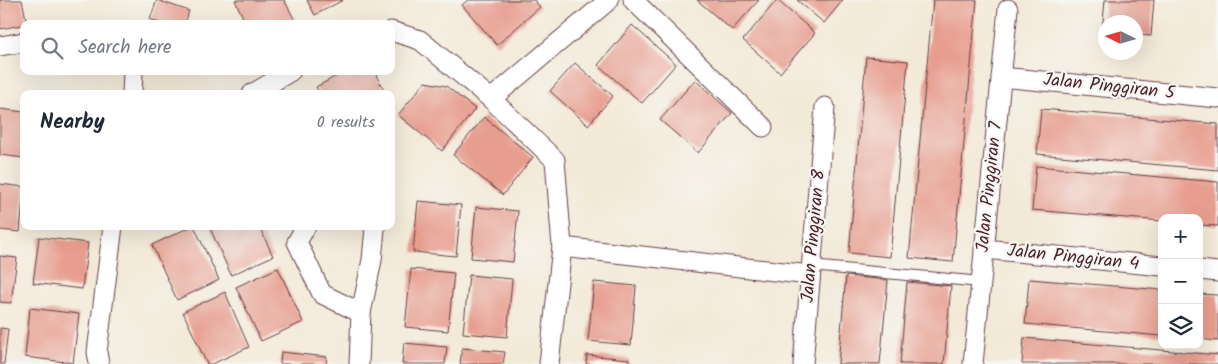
<!DOCTYPE html>
<html lang="en">
<head>
<meta charset="utf-8">
<style>
	:root { --surface:#fff; --page:#f6f6f7; --text:#1f2937; --muted:#747a83; --line:#e0e1e3 }
	body { margin:0; font-family:Kalam,sans-serif; background:var(--page); color:var(--text) }
	.controls { position:absolute; right:15px; bottom:15px; display:grid; overflow:hidden; border-radius:10px; box-shadow:0 5px 20px #0002 }
	.controls button { width:45px; height:45px; display:grid; place-items:center; padding:0; border:0; border-bottom:1px solid var(--line); background:var(--surface); color:var(--text); font:25px sans-serif }
	.compass { position:absolute; left:1098px; top:15px; width:45px; height:45px; border-radius:50%; background:var(--surface); box-shadow:0 5px 20px #0002; rotate:275deg }
	.list { margin:0; padding:0; list-style:none }
	h2 { display:flex; justify-content:space-between; align-items:center; height:65px; margin:0; padding:0 20px; font-size:21px }
	h2 small { font-size:16px; font-weight:400; color:var(--muted) }
	.icon { flex:none; width:28px; height:28px; fill:none; stroke:currentColor; stroke-width:2; stroke-linecap:round; stroke-linejoin:round }
	.map { position:relative; flex:none; width:1218px; height:364px; overflow:hidden }
	.search { position:absolute; background:var(--surface); box-shadow:0 5px 20px #0002; left:20px; top:20px; width:375px; height:55px; display:flex; align-items:center; gap:12px; box-sizing:border-box; padding:0 18px; border-radius:10px; color:var(--muted); font-size:19px }
	.panel { position:absolute; background:var(--surface); box-shadow:0 5px 20px #0002; left:20px; top:90px; width:375px; height:140px; border-radius:10px }
	.map>svg:first-child { display:block }
</style>
</head>
<body>
<div class="map">
<svg width="1218" height="364" viewBox="0 0 1218 364">
	<rect width="100%" height="100%" fill="#f6f6f2"/>
	<filter id="ink" filterUnits="userSpaceOnUse"><feTurbulence type="fractalNoise" baseFrequency=".02" numOctaves="2"/><feDisplacementMap in="SourceGraphic" scale="10" xChannelSelector="R" yChannelSelector="G"/><feConvolveMatrix kernelMatrix="1 2 1 2 8 2 1 2 1" color-interpolation-filters="sRGB"/></filter>
	<filter id="wash" filterUnits="userSpaceOnUse"><feTurbulence type="fractalNoise" baseFrequency=".0096" numOctaves="4" result="noise"/><feDisplacementMap in="SourceGraphic" scale="20" xChannelSelector="R" yChannelSelector="G"/><feGaussianBlur stdDeviation="1.12" result="paint"/><feColorMatrix in="noise" values="0 0 0 0 0 0 0 0 0 0 0 0 0 0 0 0 0 1.4 0 .05"/><feComposite in="paint" operator="in"/></filter>
	<g filter="url(#wash)">
		<rect width="100%" height="100%" fill="#f3e9d7"/>
		<g id="blocks">
			<g fill="#e79e8f">
				<path d="M0,0H22L27,24L0,29Z"/>
				<path d="M157,0L189,11L185,24H161L150,19Z"/>
				<path d="M235,0H284L297,24H246Z"/>
				<path d="M307,0H343L315,15Z"/>
				<path d="M468,0H534L540,7L497,45L462,5Z"/>
				<path d="M697,0H759L732,30Z"/>
				<path d="M777,0L815,33L780,73L743,40Z"/>
				<path d="M797,0H843L824,23Z"/>
				<path d="M933,0H977L953,262L909,258Z"/>
				<path d="M1105,0H1154L1151,36L1136,35V22H1106V32H1102Z"/>
				<path d="M632,25L676,64L642,103L598,65Z"/>
				<path d="M866,57L908,61L890,257L849,253Z"/>
				<path d="M575,63L613,96L588,125L550,91Z"/>
				<path d="M346,71H374L386,94H320L316,87Z"/>
				<path d="M695,80L732,113L698,153L660,120Z"/>
				<path d="M425,82L446,86L475,109L442,151L398,115Z"/>
				<path d="M0,109L24,112V158L0,155Z"/>
				<path d="M1041,109L1218,124V170L1037,154Z"/>
				<path d="M484,117L533,157L503,195L453,155Z"/>
				<path d="M1036,166L1218,182V226L1199,225V218H1162V221L1032,210Z"/>
				<path d="M0,184L24,187L20,232L0,230Z"/>
				<path d="M418,201L461,205L456,256L413,252Z"/>
				<path d="M476,207L518,211L513,262L471,258Z"/>
				<path d="M192,226H194L219,280L177,300L152,245Z"/>
				<path d="M209,226H259L273,256L231,275Z"/>
				<path d="M39,237L88,243L82,289L33,283Z"/>
				<path d="M0,256L17,258L11,303L0,302Z"/>
				<path d="M278,268L303,322L261,341L236,287Z"/>
				<path d="M411,269L454,273L448,331L405,327Z"/>
				<path d="M469,275L512,279L507,337L463,333Z"/>
				<path d="M846,276L888,280L880,364H838Z"/>
				<path d="M1029,279L1162,290V336L1025,324Z"/>
				<path d="M594,282L636,286L631,345L588,341Z"/>
				<path d="M907,282L951,286L944,364H900Z"/>
				<path d="M225,292L249,347L212,364H207L183,312Z"/>
				<path d="M1199,294L1218,295V341L1199,339Z"/>
				<path d="M30,308L79,314L73,363L25,357Z"/>
				<path d="M0,328L8,329L4,364H0Z"/>
				<path d="M1024,338L1218,355V364H1022Z"/>
				<path d="M404,343L447,347L445,364H402Z"/>
				<path d="M462,348L505,352L503,364H460Z"/>
				<path d="M281,352L327,357L326,364H280Z"/>
				<path d="M587,355L629,359V364H586Z"/>
			</g>
		</g>
	</g>
	<g filter="url(#ink)">
		<use href="#blocks" fill-opacity="0" stroke="#633d45" stroke-width="1"/>
		<g fill="none" stroke-linecap="round" stroke-linejoin="round">
			<defs>
				<path id="lane" d="M811,266L981,282"/>
				<g id="street">
					<path d="M633,0L763,127"/>
					<path d="M391,31L420,40L491,99L555,160L562,247L549,364"/>
					<path d="M0,46L24,42"/>
					<path d="M1001,77L1218,98"/>
					<path d="M132,94L133,71"/>
					<path d="M252,94L291,71"/>
					<path d="M491,99L609,0"/>
					<path d="M306,226L297,242L322,294L361,313"/>
					<path d="M562,247L810,275"/>
					<path d="M984,249L1162,266"/>
					<path d="M1199,270L1218,272"/>
					<path d="M99,364L97,352L113,226"/>
					<path d="M359,364L361,313L372,260L375,228L373,226"/>
					<path d="M803,364L825,107"/>
					<path d="M973,364L1008,9"/>
				</g>
			</defs>
			<use href="#lane" stroke="#633d45" stroke-width="12"/>
			<use href="#street" stroke="#633d45" stroke-width="21"/>
			<use href="#lane" stroke="#fff" stroke-width="10"/>
			<use href="#street" stroke="#fff" stroke-width="19"/>
		</g>
	</g>
	<g text-anchor="middle" dominant-baseline="central" stroke-width="4.5" stroke-linejoin="round" paint-order="stroke">
		<g font-size="18" fill="#4a1f2b" stroke="#f6f6f2">
			<text transform="translate(1109 87) rotate(6)">Jalan Pinggiran 5</text>
			<text transform="translate(990 187) rotate(-84)">Jalan Pinggiran 7</text>
			<text transform="translate(814 236) rotate(-85)">Jalan Pinggiran 8</text>
			<text transform="translate(1073 258) rotate(6)">Jalan Pinggiran 4</text>
		</g>
	</g>
</svg>
<div class="controls">
<button>+</button>
<button>−</button>
<button><svg class="icon" aria-label="layers" viewBox="0 0 24 24"><path d="M12 4l9 5-9 5-9-5zM3 14l9 5 9-5"/></svg></button>
</div>
<svg class="compass" viewBox="-18 -18 36 36"><path d="M0-13l5 13h-10z" fill="#e53935"/><path d="M0 13l5-13h-10z" fill="#747a83"/></svg>
<div class="search"><svg class="icon" aria-label="search" viewBox="0 0 24 24"><circle cx="10" cy="10" r="6"/><path d="M15 15l6 6"/></svg>Search here</div>
<section class="panel">
<h2>Nearby<small>0 results</small></h2>
<ul class="list">
</ul>
</section>
</div>
</body>
</html>
